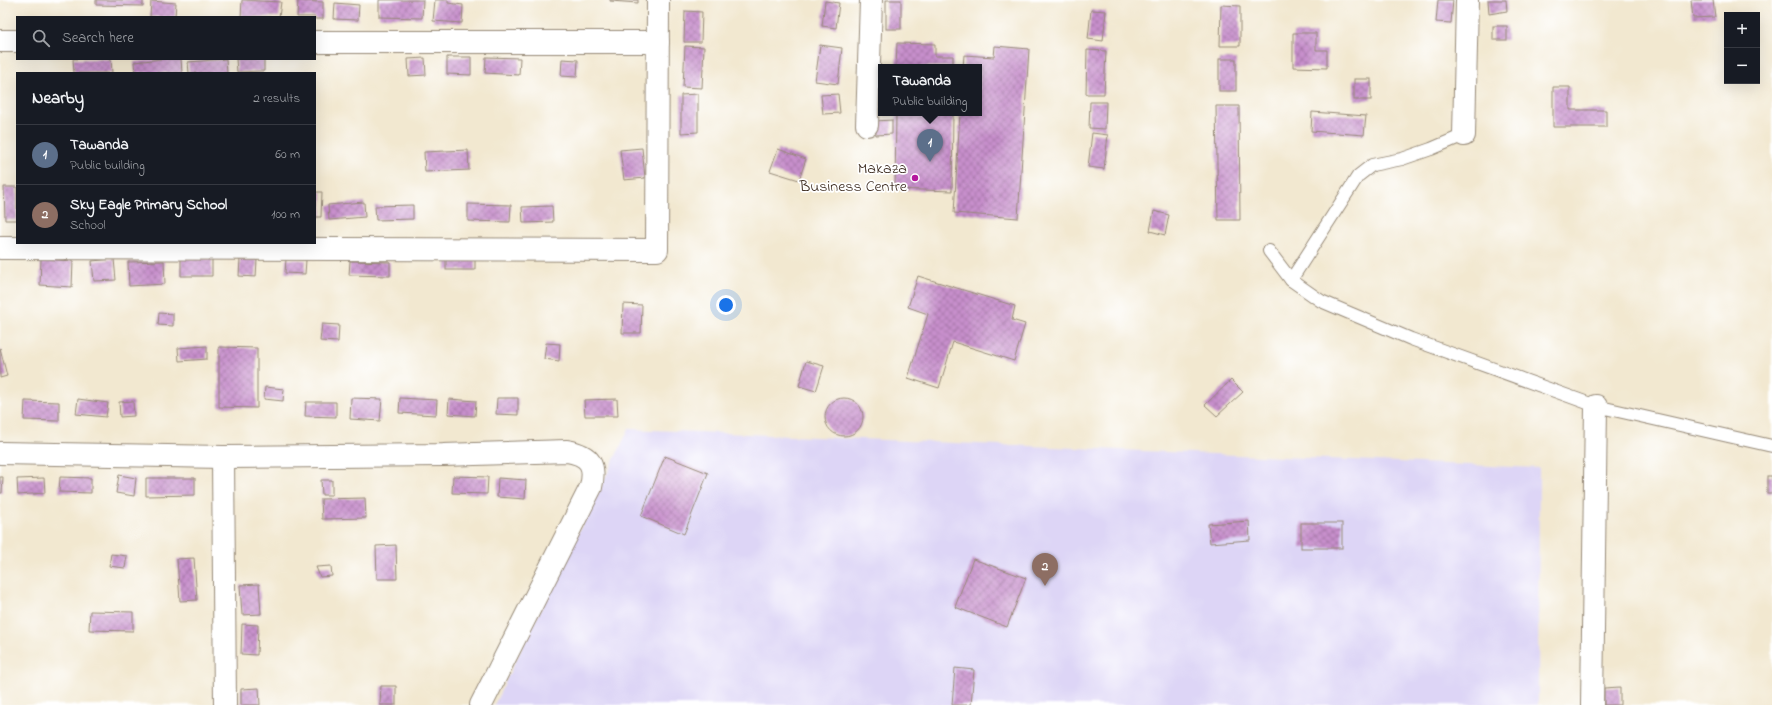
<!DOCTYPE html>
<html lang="en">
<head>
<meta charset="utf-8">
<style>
	:root { --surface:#171b24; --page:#20242c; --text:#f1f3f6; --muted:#9ea1a6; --line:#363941; --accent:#d93025 }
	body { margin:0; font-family:"Indie Flower",sans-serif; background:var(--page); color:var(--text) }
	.controls { position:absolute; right:12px; top:12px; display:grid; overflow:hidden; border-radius:0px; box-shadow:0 4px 16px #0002 }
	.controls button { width:36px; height:36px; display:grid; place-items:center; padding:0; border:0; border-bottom:1px solid var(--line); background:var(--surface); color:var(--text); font:20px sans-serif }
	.you { position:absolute; left:726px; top:305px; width:14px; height:14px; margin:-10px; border:3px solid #fff; border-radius:50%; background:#1a73e8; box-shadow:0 0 0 6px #1a73e833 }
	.badge { display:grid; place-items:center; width:26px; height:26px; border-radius:50%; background:var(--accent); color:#fff; font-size:13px; font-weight:700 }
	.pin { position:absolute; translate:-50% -33px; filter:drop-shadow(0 1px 2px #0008) }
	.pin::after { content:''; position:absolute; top:21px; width:14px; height:12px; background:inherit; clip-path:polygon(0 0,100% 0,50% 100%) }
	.popup { position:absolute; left:878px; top:64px; width:104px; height:52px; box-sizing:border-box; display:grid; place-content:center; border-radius:0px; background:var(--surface); filter:drop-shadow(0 1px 3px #0005); font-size:13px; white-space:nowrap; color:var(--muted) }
	.popup b { font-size:15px; color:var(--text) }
	.popup::after { content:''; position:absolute; left:50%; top:100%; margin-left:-8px; border:8px solid transparent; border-top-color:var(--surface) }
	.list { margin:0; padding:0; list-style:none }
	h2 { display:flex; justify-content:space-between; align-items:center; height:52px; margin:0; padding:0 16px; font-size:17px }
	h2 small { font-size:13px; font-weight:400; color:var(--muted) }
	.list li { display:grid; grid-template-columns:26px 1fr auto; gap:12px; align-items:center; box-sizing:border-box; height:60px; padding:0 16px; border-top:1px solid var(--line) }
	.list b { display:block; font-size:15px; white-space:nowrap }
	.list p { margin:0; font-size:13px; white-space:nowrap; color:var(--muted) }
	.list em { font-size:13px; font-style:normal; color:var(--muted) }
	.icon { flex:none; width:22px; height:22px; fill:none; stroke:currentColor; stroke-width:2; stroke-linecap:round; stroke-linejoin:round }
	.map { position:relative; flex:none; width:1772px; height:705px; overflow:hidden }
	.search { position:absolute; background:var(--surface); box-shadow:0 4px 16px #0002; left:16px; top:16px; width:300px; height:44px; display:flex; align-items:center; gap:10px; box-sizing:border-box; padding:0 14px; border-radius:0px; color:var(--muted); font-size:15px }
	.panel { position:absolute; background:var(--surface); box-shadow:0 4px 16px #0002; left:16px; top:72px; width:300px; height:172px; border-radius:0px }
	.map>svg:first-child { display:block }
</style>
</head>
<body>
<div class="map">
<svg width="1772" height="705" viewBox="0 0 1772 705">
	<defs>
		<pattern id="building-cross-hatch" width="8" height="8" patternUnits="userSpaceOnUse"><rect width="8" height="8" fill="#c78fcc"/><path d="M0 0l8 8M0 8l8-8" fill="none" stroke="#a375a5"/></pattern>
	</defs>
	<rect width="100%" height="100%" fill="#fff"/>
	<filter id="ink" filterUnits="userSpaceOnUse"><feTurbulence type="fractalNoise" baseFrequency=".025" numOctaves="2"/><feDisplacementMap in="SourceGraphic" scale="8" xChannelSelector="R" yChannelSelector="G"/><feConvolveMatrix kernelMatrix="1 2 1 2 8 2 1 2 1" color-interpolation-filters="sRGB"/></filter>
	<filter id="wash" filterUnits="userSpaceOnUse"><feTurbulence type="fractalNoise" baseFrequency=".012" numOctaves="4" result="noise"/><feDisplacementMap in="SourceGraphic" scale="16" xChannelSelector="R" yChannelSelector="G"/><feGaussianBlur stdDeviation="0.9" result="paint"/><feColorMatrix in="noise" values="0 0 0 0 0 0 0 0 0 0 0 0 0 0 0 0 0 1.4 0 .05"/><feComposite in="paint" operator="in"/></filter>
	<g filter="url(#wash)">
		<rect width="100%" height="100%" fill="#f2e8d0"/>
		<path fill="#ddd5f6" d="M629,429L1539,468L1538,705H494Z"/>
		<g id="blocks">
			<g fill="url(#building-cross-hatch)">
				<path d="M96,0H143V6L96,5Z"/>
				<path d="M242,0L281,2L279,17H241Z"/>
				<path d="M379,0H423L422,18L379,17Z"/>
				<path d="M435,0H448V3L463,5L462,23L433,21Z"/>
				<path d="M610,0H638V3L610,1Z"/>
				<rect x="886" y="0" width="15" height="29"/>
				<path d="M1438,0H1453L1451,23L1436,22Z"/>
				<path d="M1488,0H1506L1507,11L1489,14Z"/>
				<path d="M1691,0H1713L1715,17L1693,18Z"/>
				<path d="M151,1L176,3L175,17H150Z"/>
				<path d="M298,1L323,2V19H315V17H297Z"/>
				<path d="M825,1L839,3L836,28L822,26Z"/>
				<path d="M335,3L359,5L358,20L334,19Z"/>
				<path d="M1221,5L1240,6V46H1220Z"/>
				<path d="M1091,10L1106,11L1103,41L1088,39Z"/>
				<path d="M685,11L702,12L701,42H684Z"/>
				<rect x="1493" y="26" width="14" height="14"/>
				<path d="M1293,33H1316V50H1327V68L1293,67Z"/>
				<path d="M897,43L935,44V56H953V67H896Z"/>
				<path d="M820,45L842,48L838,84L815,81Z"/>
				<path d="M685,46L704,47L702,88L683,87Z"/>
				<path d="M995,46L1029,49L1018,218L954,213L960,113H979V67H963L964,55L994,57Z"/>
				<path d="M1087,50L1106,51L1104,94H1086Z"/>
				<path d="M447,57H471V75L447,74Z"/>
				<path d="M486,57L520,58L519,75L485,73Z"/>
				<path d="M425,58L426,75L409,76L408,59Z"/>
				<path d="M73,59H111L112,73H74Z"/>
				<path d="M161,59H181L182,73H135L134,62Z"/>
				<path d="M226,59L227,73H189L188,62Z"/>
				<path d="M236,59H264V71L237,72Z"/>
				<path d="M562,59L578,60L577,77L561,76Z"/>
				<rect x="1219" y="59" width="17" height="32"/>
				<rect x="1354" y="79" width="17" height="21"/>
				<path d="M1553,87H1570V110H1606V127H1553Z"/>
				<path d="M698,94V132L681,133V95Z"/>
				<path d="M838,94L840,113L823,114L821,95Z"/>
				<path d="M1090,102H1106L1105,129L1089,128Z"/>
				<path d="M1216,106H1239L1240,220H1218Z"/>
				<path d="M1312,112L1366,116L1364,135L1311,131Z"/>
				<path d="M896,113H953L952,191L895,189Z"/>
				<path d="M892,120V134L876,135L875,121Z"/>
				<path d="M1092,133L1108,135L1104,169L1088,167Z"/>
				<path d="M642,148L645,178L624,180L620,150Z"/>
				<path d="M778,149L806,159L799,180L770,171Z"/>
				<path d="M468,150L469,170L425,172L424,152Z"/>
				<path d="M4,187H17V220H5Z"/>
				<path d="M315,192H322L321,217H315Z"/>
				<path d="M364,202L365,217L329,220L328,205Z"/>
				<path d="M468,204L511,205L510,222L468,221Z"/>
				<path d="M413,205V219L376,220L375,206Z"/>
				<path d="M552,206L553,222L523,223L522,207Z"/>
				<path d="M1154,211L1169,215L1165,235L1150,231Z"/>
				<path d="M181,258L212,259V276H181Z"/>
				<path d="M41,259L73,261L72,287L40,285Z"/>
				<path d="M114,259L116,280L94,281L92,261Z"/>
				<path d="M240,259L257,260L256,277L239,276Z"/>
				<path d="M286,259L306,260L305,274L285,273Z"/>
				<rect x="446" y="259" width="29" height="11"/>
				<path d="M164,261L165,284L129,286L128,262Z"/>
				<path d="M350,261L390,262V276L349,275Z"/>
				<path d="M918,276L1015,306L1012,320L1025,324L1014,361L953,342L939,388L908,378L928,314L908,307Z"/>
				<path d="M623,304L642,305L641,333H622Z"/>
				<path d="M159,313L173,314V326L158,325Z"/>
				<path d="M322,324L339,325L338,342L320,341Z"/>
				<path d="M546,343L560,344L559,361L544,359Z"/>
				<path d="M207,346V359L179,361L178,348Z"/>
				<path d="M219,347L257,348V408L219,407Z"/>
				<path d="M0,348L7,376L0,378Z"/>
				<path d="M806,361L824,366L816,391L799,386Z"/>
				<path d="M1231,380L1243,392L1217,416L1205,405Z"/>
				<path d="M265,387L284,389L283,401L264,399Z"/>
				<path d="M351,398L382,399L380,421L350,419Z"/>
				<path d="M400,398L437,400L436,415L399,413Z"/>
				<path d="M497,398H518V415L496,414Z"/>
				<circle cx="844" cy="417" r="19"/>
				<path d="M78,399L108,403L106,417L76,414Z"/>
				<path d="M449,399L476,401L475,416L448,414Z"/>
				<path d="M617,399L618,416H585L584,400Z"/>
				<path d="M25,401L59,402V421L24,420Z"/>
				<path d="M133,401L134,416L120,417L119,402Z"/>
				<path d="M306,402H336V417L305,416Z"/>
				<path d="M665,456L708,473L684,534L641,516Z"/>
				<path d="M119,475L136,478L134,496L116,493Z"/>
				<path d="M453,476L488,477L487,494L452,493Z"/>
				<rect x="1767" y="476" width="5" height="17"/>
				<path d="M0,477H3L2,493H0Z"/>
				<path d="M60,477L91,478V493L59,492Z"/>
				<path d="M44,478L45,493L18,495L17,479Z"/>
				<path d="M146,478H195V495L146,496Z"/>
				<path d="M498,478L526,480L525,499L497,497Z"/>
				<path d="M321,480H332V495H322Z"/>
				<path d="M365,498L366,518L322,519L321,499Z"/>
				<path d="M1249,521L1250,540L1210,543L1208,524Z"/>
				<rect x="1301" y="523" width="41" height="25"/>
				<path d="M396,545L397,579H377L376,546Z"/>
				<path d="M111,554L127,556L125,568L109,566Z"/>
				<path d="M194,558L197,600L180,601L177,559Z"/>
				<path d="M973,559L1026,578L1007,627L955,607Z"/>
				<path d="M331,566L332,576L320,577L316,567Z"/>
				<path d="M259,584L261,614L242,615L240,585Z"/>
				<path d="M90,611L133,612V631L89,630Z"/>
				<path d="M242,624L258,625L257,655L241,654Z"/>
				<path d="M955,668L974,670L971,705H952Z"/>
				<path d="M381,686H396V705H380Z"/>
				<path d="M1620,687V705H1604V688Z"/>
				<path d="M259,688L260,705H241V689Z"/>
			</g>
		</g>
	</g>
	<g filter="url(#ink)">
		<use href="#blocks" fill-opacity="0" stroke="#968977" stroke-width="1"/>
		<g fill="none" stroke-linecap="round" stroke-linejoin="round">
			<defs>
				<g id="service">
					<path d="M1269,251L1291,280L1321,301L1411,339L1596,406L1772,446"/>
					<path d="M1291,280L1358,176L1372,165L1402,159L1431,149L1464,135"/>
				</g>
				<g id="minor">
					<path d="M0,41H17"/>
					<path d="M315,42H658"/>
					<path d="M867,125L871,0"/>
					<path d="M1464,135L1467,0"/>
					<path d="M0,248L657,250L658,0"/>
					<path d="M0,453L223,457L443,455L567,451C590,455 596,465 591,487L481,705"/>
					<path d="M223,457L225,705"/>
					<path d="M1592,705L1596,406"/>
				</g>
			</defs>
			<use href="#service" stroke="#968977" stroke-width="14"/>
			<use href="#minor" stroke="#968977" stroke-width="24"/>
			<use href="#service" stroke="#fff" stroke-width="12"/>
			<use href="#minor" stroke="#fff" stroke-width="22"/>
		</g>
	</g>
	<circle fill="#b5179e" stroke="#fff" stroke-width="1.5" cx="915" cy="178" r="4"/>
	<g text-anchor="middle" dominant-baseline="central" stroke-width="3.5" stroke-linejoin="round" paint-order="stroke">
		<g font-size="16" fill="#3b2a1e" stroke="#fff" text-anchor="end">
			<text x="907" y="169">Makaza<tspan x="907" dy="18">Business Centre</tspan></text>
		</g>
	</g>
</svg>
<div class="controls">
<button>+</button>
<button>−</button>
</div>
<div class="you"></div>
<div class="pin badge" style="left:930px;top:162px;background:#5c6f8a">1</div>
<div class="popup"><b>Tawanda</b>Public building</div>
<div class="pin badge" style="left:1045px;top:586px;background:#8d6e63">2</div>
<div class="search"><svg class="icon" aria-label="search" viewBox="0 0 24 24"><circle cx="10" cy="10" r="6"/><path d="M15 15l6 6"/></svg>Search here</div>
<section class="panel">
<h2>Nearby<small>2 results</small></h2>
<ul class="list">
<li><span class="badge" style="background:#5c6f8a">1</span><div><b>Tawanda</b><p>Public building</p></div><em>60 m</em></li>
<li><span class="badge" style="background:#8d6e63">2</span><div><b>Sky Eagle Primary School</b><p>School</p></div><em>100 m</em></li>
</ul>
</section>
</div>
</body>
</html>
